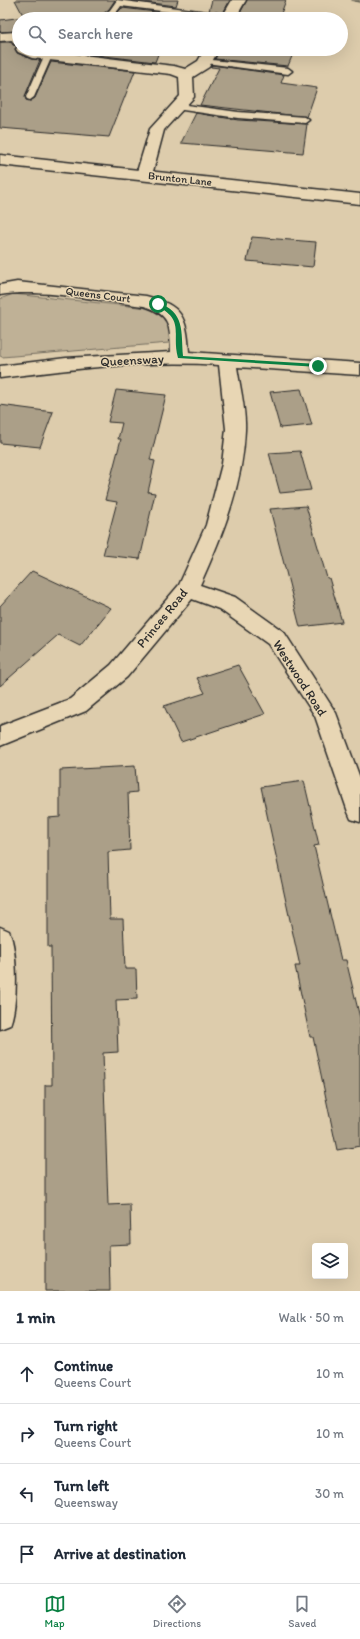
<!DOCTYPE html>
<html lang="en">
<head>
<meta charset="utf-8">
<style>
	:root { --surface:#fff; --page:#f6f6f7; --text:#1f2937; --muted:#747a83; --line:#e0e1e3; --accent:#0b8043 }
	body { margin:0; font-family:Itim,sans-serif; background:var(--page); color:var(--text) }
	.controls { position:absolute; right:12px; bottom:12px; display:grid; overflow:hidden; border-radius:4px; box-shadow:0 4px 16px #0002 }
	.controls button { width:36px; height:36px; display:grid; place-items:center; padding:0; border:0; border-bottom:1px solid var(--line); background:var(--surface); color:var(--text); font:20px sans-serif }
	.stop { position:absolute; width:12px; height:12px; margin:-9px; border:3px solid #0b8043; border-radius:50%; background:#fff }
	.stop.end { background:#0b8043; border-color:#fff; box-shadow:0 1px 4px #0008 }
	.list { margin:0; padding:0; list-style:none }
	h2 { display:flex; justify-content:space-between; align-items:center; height:52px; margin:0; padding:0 16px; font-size:17px }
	h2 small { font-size:13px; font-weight:400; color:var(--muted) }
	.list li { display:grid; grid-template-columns:26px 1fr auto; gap:12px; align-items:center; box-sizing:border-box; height:60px; padding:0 16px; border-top:1px solid var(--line) }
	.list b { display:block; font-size:15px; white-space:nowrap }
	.list p { margin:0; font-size:13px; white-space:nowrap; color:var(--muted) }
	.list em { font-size:13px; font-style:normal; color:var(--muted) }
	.icon { flex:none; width:22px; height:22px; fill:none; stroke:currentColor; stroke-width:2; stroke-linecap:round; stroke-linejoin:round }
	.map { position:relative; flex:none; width:360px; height:1291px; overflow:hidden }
	.search { position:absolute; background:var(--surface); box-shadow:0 4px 16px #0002; left:12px; right:12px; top:12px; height:44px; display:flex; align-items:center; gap:10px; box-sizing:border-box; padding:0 14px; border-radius:22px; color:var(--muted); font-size:15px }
	.sheet { height:292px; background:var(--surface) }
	nav { display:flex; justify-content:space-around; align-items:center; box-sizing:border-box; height:56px; border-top:1px solid var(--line); background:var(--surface); font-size:11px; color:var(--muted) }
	nav a { display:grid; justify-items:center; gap:2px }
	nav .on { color:var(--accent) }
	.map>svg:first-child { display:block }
</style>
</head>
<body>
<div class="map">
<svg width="360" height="1291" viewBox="0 0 360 1291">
	<rect width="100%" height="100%" fill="#ddccac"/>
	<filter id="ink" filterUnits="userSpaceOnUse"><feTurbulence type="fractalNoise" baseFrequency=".025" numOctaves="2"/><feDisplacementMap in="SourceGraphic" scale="8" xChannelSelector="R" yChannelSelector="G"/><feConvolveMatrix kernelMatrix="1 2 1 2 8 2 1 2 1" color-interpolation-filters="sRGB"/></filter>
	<g filter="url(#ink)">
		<path fill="#bfb196" stroke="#756e60" d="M13,294L148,308L167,314L177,336L169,343L2,357L0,356V299Z"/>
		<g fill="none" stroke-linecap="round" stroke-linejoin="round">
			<path fill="#6b6659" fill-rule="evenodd" d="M351,0H360V3L352,1Z"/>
		</g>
		<g fill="#ab9f88" stroke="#2b2b2b">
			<path d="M15,0H115L109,9L98,19H19V31L0,32V20L24,17Z"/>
			<path d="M128,0H178L176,6Z"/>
			<path d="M212,0H230L223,13L209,11Z"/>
			<path d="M247,0H286L279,19H237Z"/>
			<path d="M122,8L173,14L171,19H109L115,15Z"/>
			<path d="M0,42H11L13,45L17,46L15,49L17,53L31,59L40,60L25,96L26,100L30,101L35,98L51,62L135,71L109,137L0,128Z"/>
			<path d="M46,49H160L155,62Z"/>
			<path d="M220,49H295L288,66L215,59Z"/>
			<path d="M212,65L284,75L281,83L317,88L307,117L200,105L219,68L211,67Z"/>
			<path d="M196,113L238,120L307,124L303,153L181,143Z"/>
			<path d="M252,237L316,242L313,267L247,261Z"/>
			<path d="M301,389L312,425L280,428L270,392Z"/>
			<path d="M116,390L166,395L150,460L155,461L148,492L155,493L140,559L103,555L117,502L105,500L121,439H118L122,423L108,422Z"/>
			<path d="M0,405L53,412L40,447L0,443Z"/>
			<path d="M300,451L311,490L280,493L269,453Z"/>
			<path d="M306,506L327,578H329L342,622L300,627L270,509Z"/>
			<path d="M32,571L111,608L80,646L58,635L0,686V606Z"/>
			<path d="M238,665L265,714L181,742L164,706L205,693L197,678Z"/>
			<path d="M135,766L137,792L128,793L130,850L108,852L110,919H123L125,969H136L137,999L116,1000L118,1052L103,1053L108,1205L130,1204L131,1244L109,1245L110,1291H45V1085H52L51,947H48V818L60,817V770Z"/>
			<path d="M304,781L319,845L314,846L341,960H346L360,1018V1146L337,1150L313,1037H310L295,966H300L261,787Z"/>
		</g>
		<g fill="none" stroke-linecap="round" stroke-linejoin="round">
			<defs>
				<g id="service">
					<path d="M117,0L229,15L233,17L226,19L121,6C115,15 110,19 99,19L110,10Z"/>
					<path d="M45,54H48L52,56L34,97L30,100L27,99L26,97Z"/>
					<path d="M203,59L288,68L292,71L288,74L206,63H203Z"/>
					<path d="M179,104L238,112L305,117L309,120L305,123L238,118L176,109L175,107Z"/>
				</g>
				<g id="minor">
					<path d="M232,0H246L235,19H221Z"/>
					<path d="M16,32L19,33V45L14,44L12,40L0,41V33Z"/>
					<path d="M19,46V49H33L174,66L185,69L198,61L205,49H219L209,67L193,77L194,97L164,130L152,175L150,178H138L136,175L150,129L180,96L179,77L171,74L32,58L18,52L16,49Z"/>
					<path d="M17,282L146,296C182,305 187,317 189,352L360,363V375L237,367C240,387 246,410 245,430C243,485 222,536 200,585L235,597L284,632L336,713L360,778V822L351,819L348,812L315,716L268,644L219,609L192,599L127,677L86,711L0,746V726L70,699L111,665L179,585L206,525L222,464L226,429L219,365C146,360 72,369 0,378V366L66,358L171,352C170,326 171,315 144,306C101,301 41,288 0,295V285Z"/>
					<path d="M0,927L9,931C18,951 18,1005 10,1025L0,1029Z"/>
				</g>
				<path id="tertiary" d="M0,155L360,194V204L0,165Z"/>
			</defs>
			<use href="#service" stroke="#2b2b2b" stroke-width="3"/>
			<use href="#minor" stroke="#2b2b2b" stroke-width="3"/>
			<use href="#tertiary" stroke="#2b2b2b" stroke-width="3"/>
			<use href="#service" fill="#e8d6b4" fill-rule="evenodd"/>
			<use href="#minor" fill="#e8d6b4" fill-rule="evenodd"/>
			<use href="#tertiary" fill="#e8d6b4" fill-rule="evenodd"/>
		</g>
	</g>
	<path fill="#0b8043" d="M158,303C185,312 181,331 183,356L318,364L320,366L318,367L178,358C171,333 186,321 156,305Z"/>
	<g text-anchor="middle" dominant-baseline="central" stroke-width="3" stroke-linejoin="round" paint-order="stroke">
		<g font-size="11" fill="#2b2b2b" stroke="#e8d6b4">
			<text transform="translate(180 179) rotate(6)">Brunton Lane</text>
			<text transform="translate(98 295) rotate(7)">Queens Court</text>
		</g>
		<g font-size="13" fill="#2b2b2b" stroke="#e8d6b4">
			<text transform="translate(132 360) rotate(-3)">Queensway</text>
			<text transform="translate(162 618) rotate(-51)">Princes Road</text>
			<text transform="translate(300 678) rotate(57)">Westwood Road</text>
		</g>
	</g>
</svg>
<div class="controls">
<button><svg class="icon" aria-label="layers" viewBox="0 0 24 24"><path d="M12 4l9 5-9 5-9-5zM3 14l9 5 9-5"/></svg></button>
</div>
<div class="stop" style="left:158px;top:304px"></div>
<div class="stop end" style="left:318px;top:366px"></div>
<div class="search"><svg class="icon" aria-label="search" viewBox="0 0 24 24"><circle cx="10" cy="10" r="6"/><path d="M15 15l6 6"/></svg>Search here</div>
</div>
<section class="sheet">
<h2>1 min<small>Walk · 50 m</small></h2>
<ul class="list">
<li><svg class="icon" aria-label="ahead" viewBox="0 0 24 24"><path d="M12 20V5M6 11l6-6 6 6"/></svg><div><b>Continue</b><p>Queens Court</p></div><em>10 m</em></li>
<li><svg class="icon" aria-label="right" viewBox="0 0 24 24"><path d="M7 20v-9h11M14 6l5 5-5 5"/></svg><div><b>Turn right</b><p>Queens Court</p></div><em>10 m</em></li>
<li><svg class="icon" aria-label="left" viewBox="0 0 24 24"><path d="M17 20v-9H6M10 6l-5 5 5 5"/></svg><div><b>Turn left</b><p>Queensway</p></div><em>30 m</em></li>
<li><svg class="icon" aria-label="arrive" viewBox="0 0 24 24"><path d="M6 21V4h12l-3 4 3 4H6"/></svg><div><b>Arrive at destination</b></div></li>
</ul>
</section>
<nav>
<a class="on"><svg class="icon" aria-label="map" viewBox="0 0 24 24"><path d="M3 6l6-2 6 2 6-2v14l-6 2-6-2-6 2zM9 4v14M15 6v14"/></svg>Map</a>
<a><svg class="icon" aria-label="directions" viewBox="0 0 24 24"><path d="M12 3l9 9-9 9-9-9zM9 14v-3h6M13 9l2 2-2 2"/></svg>Directions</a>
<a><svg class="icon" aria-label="saved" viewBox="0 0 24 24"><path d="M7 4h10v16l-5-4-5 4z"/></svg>Saved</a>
</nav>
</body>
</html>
